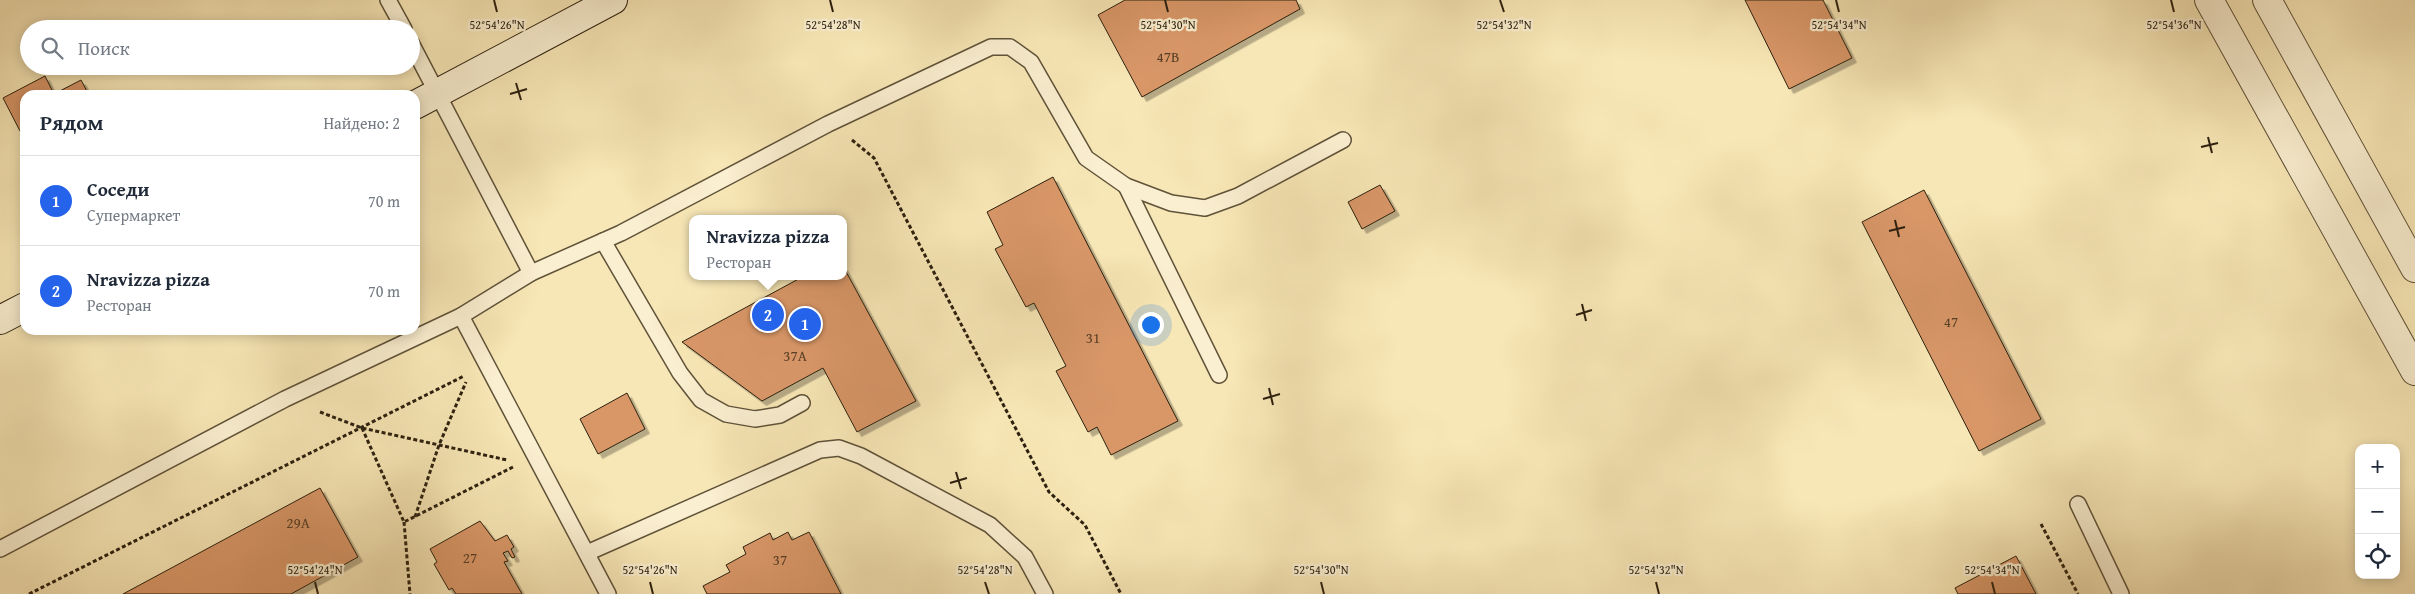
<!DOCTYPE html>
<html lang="ru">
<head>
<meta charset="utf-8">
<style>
	:root { --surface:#fff; --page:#f2f2f3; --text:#1f2937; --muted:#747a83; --line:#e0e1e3; --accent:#2563eb }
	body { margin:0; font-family:"Gentium Book Plus",serif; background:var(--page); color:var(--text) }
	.controls { position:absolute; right:15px; bottom:15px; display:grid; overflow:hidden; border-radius:10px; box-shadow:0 2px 12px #0003 }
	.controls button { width:45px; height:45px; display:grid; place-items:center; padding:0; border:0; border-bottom:1px solid var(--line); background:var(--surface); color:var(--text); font:25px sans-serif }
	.you { position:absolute; left:1150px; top:324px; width:18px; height:18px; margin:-12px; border:4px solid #fff; border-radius:50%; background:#1a73e8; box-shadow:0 0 0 8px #1a73e833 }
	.badge { display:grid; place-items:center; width:32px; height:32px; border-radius:50%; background:var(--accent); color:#fff; font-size:16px; font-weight:700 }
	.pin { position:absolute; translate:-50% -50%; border:2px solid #fff; box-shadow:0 1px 5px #0006 }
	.popup { position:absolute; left:689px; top:215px; width:158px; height:65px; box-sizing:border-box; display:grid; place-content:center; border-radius:10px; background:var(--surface); filter:drop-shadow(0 1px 4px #0005); font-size:16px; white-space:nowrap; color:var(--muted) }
	.popup b { font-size:19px; color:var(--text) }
	.popup::after { content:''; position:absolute; left:50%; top:100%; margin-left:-10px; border:10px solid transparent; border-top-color:var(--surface) }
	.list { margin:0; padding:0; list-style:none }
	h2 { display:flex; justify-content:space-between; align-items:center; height:65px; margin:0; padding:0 20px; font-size:21px }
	h2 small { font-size:16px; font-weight:400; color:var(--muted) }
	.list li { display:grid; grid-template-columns:32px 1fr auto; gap:15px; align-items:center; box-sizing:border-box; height:90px; padding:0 20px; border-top:1px solid var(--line) }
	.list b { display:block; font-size:19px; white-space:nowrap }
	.list p { margin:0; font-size:16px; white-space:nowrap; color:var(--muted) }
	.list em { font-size:16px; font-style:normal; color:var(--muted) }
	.icon { flex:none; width:28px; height:28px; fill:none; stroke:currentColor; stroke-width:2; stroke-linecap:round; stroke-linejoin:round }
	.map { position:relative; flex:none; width:2415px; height:594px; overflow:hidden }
	.search { position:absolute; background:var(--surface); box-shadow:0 2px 12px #0003; left:20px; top:20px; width:400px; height:55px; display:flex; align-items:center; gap:12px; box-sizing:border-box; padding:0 18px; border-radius:28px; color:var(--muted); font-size:19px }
	.panel { position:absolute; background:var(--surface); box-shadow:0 2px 12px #0003; left:20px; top:90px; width:400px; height:245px; border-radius:15px }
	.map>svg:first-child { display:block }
</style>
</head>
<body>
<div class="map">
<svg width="2415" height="594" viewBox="0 0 2415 594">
	<defs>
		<filter id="shadow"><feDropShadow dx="4.5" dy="4.5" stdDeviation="0" flood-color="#0004"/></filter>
	</defs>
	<rect width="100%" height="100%" fill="#f8e7b6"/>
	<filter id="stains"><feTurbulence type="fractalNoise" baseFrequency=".004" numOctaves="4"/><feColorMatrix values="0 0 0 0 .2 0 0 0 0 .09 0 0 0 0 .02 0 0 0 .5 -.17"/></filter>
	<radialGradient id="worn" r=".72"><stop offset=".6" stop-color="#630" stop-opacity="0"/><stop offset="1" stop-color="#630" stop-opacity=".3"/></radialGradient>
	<g fill="#d99767" stroke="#2c200f" filter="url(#shadow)">
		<path d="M1125,0H1296L1300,9L1142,97L1098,15Z"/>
		<path d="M1745,0H1823L1852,58L1789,89Z"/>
		<path d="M45,76L54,94L81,80L89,95H25V128L20,131L3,98Z"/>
		<path d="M1053,177L1178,421L1111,455L1097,427L1088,432L1056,371L1066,366L1034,303L1026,307L995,249L1003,245L987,212Z"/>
		<path d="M1380,185L1395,211L1362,229L1348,202Z"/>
		<path d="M1924,190L2041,419L1979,451L1862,222Z"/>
		<path d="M843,266L916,401L857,432L823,368L762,401L682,342L804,276H843Z"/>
		<path d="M627,393L645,429L598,454L580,419Z"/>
		<path d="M320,488L358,557L291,594H123Z"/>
		<path d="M480,521L495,541L507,535L514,547L511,549L515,557L512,558L508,551L503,553L508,561L504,562L522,594H456L452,588L449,590L434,564L437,562L430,549Z"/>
		<path d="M788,532L792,540L809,532L841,594H707L703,586L730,572L726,565L746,554L743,547L770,533L773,540Z"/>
		<path d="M2016,556L2036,594H1958L1955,588Z"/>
	</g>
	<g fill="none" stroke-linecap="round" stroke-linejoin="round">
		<defs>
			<g id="lane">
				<path d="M388,0L404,29"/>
				<path d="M1126,186L1219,375"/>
				<path d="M603,241L680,373L701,400L726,414L755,419L780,415L802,403"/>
				<path d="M531,273L621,233L828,124L991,47H1010L1031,62L1086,158L1126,186L1171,203L1205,208L1238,196L1343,140"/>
				<path d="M461,316L608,594"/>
				<path d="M2078,504L2121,594"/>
				<path d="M0,549L285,399L461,316L531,273L411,43"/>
				<path d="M587,553L820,450L839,448L861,456L990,525L1025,557L1045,594"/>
			</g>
			<g id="street">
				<path d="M2209,0L2415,371"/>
				<path d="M2267,0L2415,268"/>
			</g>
			<g id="secondary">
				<path d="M415,105L613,0"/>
				<path d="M0,320L25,307"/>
			</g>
		</defs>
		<use href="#lane" stroke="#5f5239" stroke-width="18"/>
		<use href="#street" stroke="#5f5239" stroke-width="30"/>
		<use href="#secondary" stroke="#2c200f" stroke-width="30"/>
		<g stroke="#2c200f" stroke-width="3" stroke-dasharray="4 2.5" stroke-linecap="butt">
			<path d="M852,140L874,158L1049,492L1085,525L1121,594"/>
			<path d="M320,412L362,428L507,460"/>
			<path d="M362,428L404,522L513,467"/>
			<path d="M415,517L439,445L466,382"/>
			<path d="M404,522L410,594"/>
			<path d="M2041,524L2078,594"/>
			<path d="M29,594L464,376"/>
		</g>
		<use href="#lane" stroke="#faefd0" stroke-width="15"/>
		<use href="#street" stroke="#faefd0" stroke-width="28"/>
		<use href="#secondary" stroke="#faefd0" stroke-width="28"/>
	</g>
	<path fill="none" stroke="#2c200f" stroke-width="2" d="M494,0L497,12M830,0L833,12M1165,0L1168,12M1500,0L1504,12M1836,0L1839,12M2171,0L2174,12M516,83L521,100M510,94L527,89M2208,137L2212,153M2201,147L2218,143M1895,220L1899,237M1889,231L1905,227M1582,304L1586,321M1576,315L1592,310M1269,388L1273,405M1263,399L1280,394M956,472L961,489M950,483L967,478M315,582L318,594M650,582L653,594M985,582L989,594M1321,582L1324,594M1656,582L1659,594M1992,582L1995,594"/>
	<g text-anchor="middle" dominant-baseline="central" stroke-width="4.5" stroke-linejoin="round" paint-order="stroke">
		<g font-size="15" fill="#573e25">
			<text x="1168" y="56">47В</text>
			<text x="1951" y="321">47</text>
			<text x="1093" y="337">31</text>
			<text x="795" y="355">37А</text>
			<text x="298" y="522">29А</text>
			<text x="470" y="557">27</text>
			<text x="780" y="559">37</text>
		</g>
	</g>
	<g font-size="12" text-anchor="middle" fill="#2c200f" stroke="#faefd0" stroke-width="4.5" stroke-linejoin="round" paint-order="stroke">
		<text x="497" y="29">52°54'26"N</text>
		<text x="833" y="29">52°54'28"N</text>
		<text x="1168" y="29">52°54'30"N</text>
		<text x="1504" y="29">52°54'32"N</text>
		<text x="1839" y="29">52°54'34"N</text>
		<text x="2174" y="29">52°54'36"N</text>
		<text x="315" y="574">52°54'24"N</text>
		<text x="650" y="574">52°54'26"N</text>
		<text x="985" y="574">52°54'28"N</text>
		<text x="1321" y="574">52°54'30"N</text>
		<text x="1656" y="574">52°54'32"N</text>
		<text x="1992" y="574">52°54'34"N</text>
	</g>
	<rect width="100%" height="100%" filter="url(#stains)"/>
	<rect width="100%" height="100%" fill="url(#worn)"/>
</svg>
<div class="controls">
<button>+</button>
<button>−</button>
<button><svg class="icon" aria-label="locate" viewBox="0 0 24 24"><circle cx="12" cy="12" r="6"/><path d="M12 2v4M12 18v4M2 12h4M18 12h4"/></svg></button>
</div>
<div class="you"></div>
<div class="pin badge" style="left:805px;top:324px">1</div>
<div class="pin badge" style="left:768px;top:315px">2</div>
<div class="popup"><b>Nravizza pizza</b>Ресторан</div>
<div class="search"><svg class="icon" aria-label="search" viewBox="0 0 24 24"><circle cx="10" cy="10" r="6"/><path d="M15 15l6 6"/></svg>Поиск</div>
<section class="panel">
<h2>Рядом<small>Найдено: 2</small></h2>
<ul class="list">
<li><span class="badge">1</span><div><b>Соседи</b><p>Супермаркет</p></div><em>70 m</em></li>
<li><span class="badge">2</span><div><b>Nravizza pizza</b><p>Ресторан</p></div><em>70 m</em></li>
</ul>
</section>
</div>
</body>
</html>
